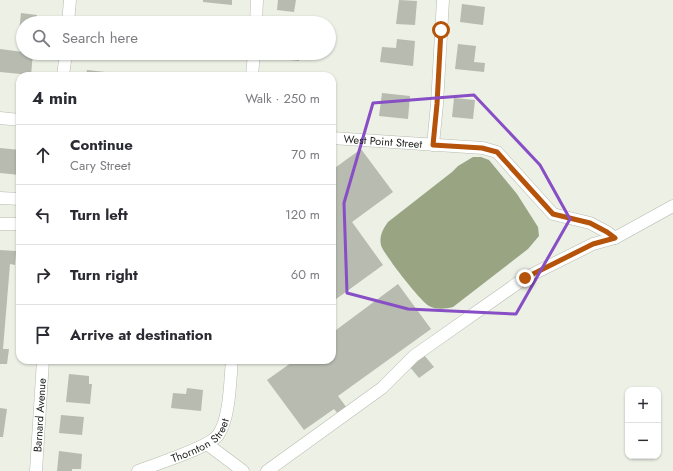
<!DOCTYPE html>
<html lang="en">
<head>
<meta charset="utf-8">
<style>
	:root { --surface:#fff; --page:#f7f7f7; --text:#2b2b33; --muted:#7c7c81; --line:#e1e1e2 }
	body { margin:0; font-family:Jost,sans-serif; background:var(--page); color:var(--text) }
	.controls { position:absolute; right:12px; bottom:12px; display:grid; overflow:hidden; border-radius:8px; box-shadow:0 1px 3px #0004 }
	.controls button { width:36px; height:36px; display:grid; place-items:center; padding:0; border:0; border-bottom:1px solid var(--line); background:var(--surface); color:var(--text); font:20px sans-serif }
	.stop { position:absolute; width:12px; height:12px; margin:-9px; border:3px solid #b45309; border-radius:50%; background:#fff }
	.stop.end { background:#b45309; border-color:#fff; box-shadow:0 1px 4px #0008 }
	.list { margin:0; padding:0; list-style:none }
	h2 { display:flex; justify-content:space-between; align-items:center; height:52px; margin:0; padding:0 16px; font-size:17px }
	h2 small { font-size:13px; font-weight:400; color:var(--muted) }
	.list li { display:grid; grid-template-columns:26px 1fr auto; gap:12px; align-items:center; box-sizing:border-box; height:60px; padding:0 16px; border-top:1px solid var(--line) }
	.list b { display:block; font-size:15px; white-space:nowrap }
	.list p { margin:0; font-size:13px; white-space:nowrap; color:var(--muted) }
	.list em { font-size:13px; font-style:normal; color:var(--muted) }
	.icon { flex:none; width:22px; height:22px; fill:none; stroke:currentColor; stroke-width:2; stroke-linecap:round; stroke-linejoin:round }
	.map { position:relative; flex:none; width:673px; height:471px; overflow:hidden }
	.search { position:absolute; background:var(--surface); box-shadow:0 1px 3px #0004; left:16px; top:16px; width:320px; height:44px; display:flex; align-items:center; gap:10px; box-sizing:border-box; padding:0 14px; border-radius:22px; color:var(--muted); font-size:15px }
	.panel { position:absolute; background:var(--surface); box-shadow:0 1px 3px #0004; left:16px; top:72px; width:320px; height:292px; border-radius:12px }
	.map>svg:first-child { display:block }
</style>
</head>
<body>
<div class="map">
<svg width="673" height="471" viewBox="0 0 673 471">
	<rect width="100%" height="100%" fill="#ecf0e5"/>
	<path fill="#99a482" d="M473,157H481L489,160L517,194L538,227L539,236L528,249L453,307C445,309 437,310 429,306C421,302 382,252 381,245C379,236 383,229 388,222L452,172L458,166Z"/>
	<g fill="#b7bbb0">
		<path d="M203,0H232V5L203,2Z"/>
		<path d="M278,0H296L294,12L277,10Z"/>
		<path d="M399,0L417,1L415,25L396,24Z"/>
		<path d="M462,4L485,7L483,25L460,22Z"/>
		<path d="M21,13L37,15L36,23H23V32H19Z"/>
		<path d="M397,39L415,41L413,66L380,62L382,47L396,48Z"/>
		<path d="M458,44L476,46L474,62L485,63L484,72L455,69Z"/>
		<path d="M0,49L23,52V53H33L31,75L0,72Z"/>
		<path d="M187,53H201V58L186,57Z"/>
		<path d="M272,53H300L299,61L272,58Z"/>
		<path d="M87,70L124,74V76H86Z"/>
		<path d="M382,93L410,96L408,119L379,116Z"/>
		<path d="M454,98L475,100L473,119L452,117Z"/>
		<path d="M0,148L20,150V175L0,173Z"/>
		<path d="M361,149L393,192L352,222L383,265L332,302V170Z"/>
		<path d="M0,250L16,251L15,265L10,264L3,349H9L7,364H0Z"/>
		<path d="M398,284L431,329L338,396L347,408L338,414L334,409L304,430L267,380L295,360H332V333Z"/>
		<path d="M424,355L434,367L419,378L409,366Z"/>
		<path d="M69,374L89,376V384H92L90,404L66,402Z"/>
		<path d="M187,388L203,390L201,411L171,408L173,393L186,394Z"/>
		<path d="M0,408L7,409L3,437H0Z"/>
		<path d="M61,415L84,417L82,435L59,433Z"/>
		<path d="M59,451L82,454L81,469H72V471H57Z"/>
	</g>
	<g fill="none" stroke-linecap="round" stroke-linejoin="round">
		<defs>
			<g id="minor">
				<path d="M68,23L70,0"/>
				<path d="M256,23L257,0"/>
				<path d="M63,76L66,53"/>
				<path d="M252,76L254,53"/>
				<path d="M0,118L20,120"/>
				<path id="s1" d="M332,138L483,148L497,152L553,214L590,223L607,232L615,238"/>
				<path d="M433,145L437,104L443,0"/>
				<path d="M0,198L20,199"/>
				<path d="M0,224H20"/>
				<path d="M207,444L243,471"/>
				<path id="s2" d="M36,471L43,360"/>
				<path id="s3" d="M138,471C155,464 209,448 218,435C230,419 230,380 232,360"/>
				<path d="M267,471L382,388L414,356L525,278L593,244L615,238L673,206"/>
			</g>
		</defs>
		<use href="#minor" stroke="#b7bbb0" stroke-width="13"/>
		<use href="#minor" stroke="#fff" stroke-width="12"/>
	</g>
	<g fill="none" stroke-linecap="round" stroke-linejoin="round">
		<path stroke="#b45309" stroke-width="5" d="M441,30L437,104L433,145L482,148L497,152L553,214L590,223L607,232L615,238L593,244L525,278"/>
	</g>
	<path fill="none" stroke="#874ec5" stroke-width="3" stroke-linejoin="round" d="M474,95L540,165L570,219L516,314L408,309L347,293L344,203L373,103Z"/>
	<g text-anchor="middle" dominant-baseline="central" stroke-width="3" stroke-linejoin="round" paint-order="stroke">
		<g font-size="11" fill="#21231f" stroke="#fff">
			<text stroke="none"><textPath href="#s1" startOffset="51">West Point Street</textPath></text>
			<text stroke="none"><textPath href="#s2" startOffset="56">Barnard Avenue</textPath></text>
			<text stroke="none"><textPath href="#s3" startOffset="71">Thornton Street</textPath></text>
		</g>
	</g>
</svg>
<div class="controls">
<button>+</button>
<button>−</button>
</div>
<div class="stop" style="left:441px;top:30px"></div>
<div class="stop end" style="left:525px;top:278px"></div>
<div class="search"><svg class="icon" aria-label="search" viewBox="0 0 24 24"><circle cx="10" cy="10" r="6"/><path d="M15 15l6 6"/></svg>Search here</div>
<section class="panel">
<h2>4 min<small>Walk · 250 m</small></h2>
<ul class="list">
<li><svg class="icon" aria-label="ahead" viewBox="0 0 24 24"><path d="M12 20V5M6 11l6-6 6 6"/></svg><div><b>Continue</b><p>Cary Street</p></div><em>70 m</em></li>
<li><svg class="icon" aria-label="left" viewBox="0 0 24 24"><path d="M17 20v-9H6M10 6l-5 5 5 5"/></svg><div><b>Turn left</b></div><em>120 m</em></li>
<li><svg class="icon" aria-label="right" viewBox="0 0 24 24"><path d="M7 20v-9h11M14 6l5 5-5 5"/></svg><div><b>Turn right</b></div><em>60 m</em></li>
<li><svg class="icon" aria-label="arrive" viewBox="0 0 24 24"><path d="M6 21V4h12l-3 4 3 4H6"/></svg><div><b>Arrive at destination</b></div></li>
</ul>
</section>
</div>
</body>
</html>
